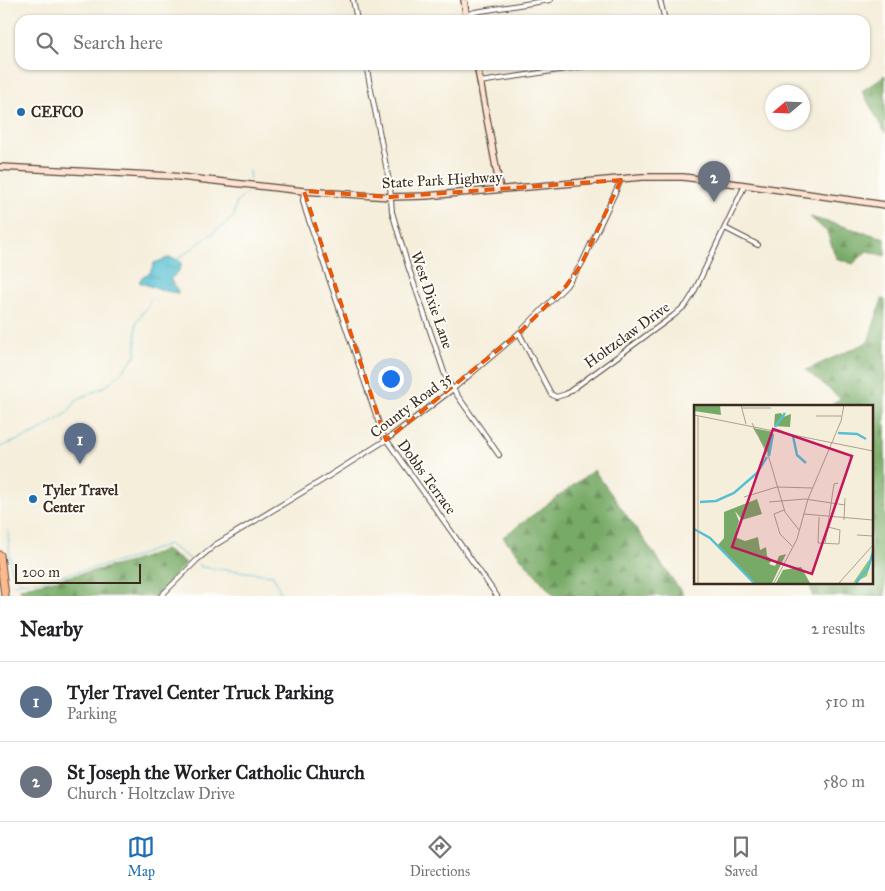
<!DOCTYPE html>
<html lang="en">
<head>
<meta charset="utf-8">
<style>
	:root { --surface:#fff; --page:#f2f2f2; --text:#202124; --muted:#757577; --line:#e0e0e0; --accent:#1f6fb2 }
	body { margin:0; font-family:"IM FELL Great Primer",serif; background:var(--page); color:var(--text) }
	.compass { position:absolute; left:765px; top:85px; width:45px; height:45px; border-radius:50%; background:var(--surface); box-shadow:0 1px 4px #0004; rotate:251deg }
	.scale { position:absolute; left:15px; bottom:12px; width:126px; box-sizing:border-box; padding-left:5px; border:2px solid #3b2a1e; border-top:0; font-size:14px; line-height:18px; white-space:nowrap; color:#3b2a1e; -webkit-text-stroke:4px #fdfcf7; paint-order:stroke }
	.you { position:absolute; left:390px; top:378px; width:18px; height:18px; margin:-12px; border:4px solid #fff; border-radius:50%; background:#1a73e8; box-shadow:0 0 0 8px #1a73e833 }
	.badge { display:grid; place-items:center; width:32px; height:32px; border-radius:50%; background:var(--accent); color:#fff; font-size:16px; font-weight:700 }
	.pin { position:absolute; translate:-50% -41px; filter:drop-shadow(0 1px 2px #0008) }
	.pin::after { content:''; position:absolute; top:26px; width:18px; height:15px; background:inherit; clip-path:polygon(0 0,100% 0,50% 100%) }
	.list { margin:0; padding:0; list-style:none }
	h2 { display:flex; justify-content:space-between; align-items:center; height:65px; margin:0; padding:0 20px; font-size:21px }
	h2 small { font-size:16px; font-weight:400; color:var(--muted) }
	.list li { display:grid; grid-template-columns:32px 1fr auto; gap:15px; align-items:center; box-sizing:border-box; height:80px; padding:0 20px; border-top:1px solid var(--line) }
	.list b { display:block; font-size:19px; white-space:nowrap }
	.list p { margin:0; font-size:16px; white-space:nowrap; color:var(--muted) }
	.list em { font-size:16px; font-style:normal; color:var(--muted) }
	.icon { flex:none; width:28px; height:28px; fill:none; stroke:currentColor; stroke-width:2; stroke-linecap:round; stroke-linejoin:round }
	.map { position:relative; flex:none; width:885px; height:596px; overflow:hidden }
	.search { position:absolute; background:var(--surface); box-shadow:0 1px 4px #0004; left:15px; right:15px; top:15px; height:55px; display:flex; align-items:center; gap:12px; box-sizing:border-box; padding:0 18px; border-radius:15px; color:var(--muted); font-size:19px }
	.sheet { height:225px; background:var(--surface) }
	nav { display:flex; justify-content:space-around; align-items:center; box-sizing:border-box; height:70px; border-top:1px solid var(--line); background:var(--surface); font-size:14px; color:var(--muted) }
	nav a { display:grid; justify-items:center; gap:2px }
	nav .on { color:var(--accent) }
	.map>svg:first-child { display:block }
</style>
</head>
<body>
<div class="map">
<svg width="885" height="596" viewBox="0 0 885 596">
	<defs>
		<pattern id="forest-firs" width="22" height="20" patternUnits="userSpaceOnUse" patternTransform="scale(1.25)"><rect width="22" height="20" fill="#7a6"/><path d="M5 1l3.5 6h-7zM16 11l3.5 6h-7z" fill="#638b53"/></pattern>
		<pattern id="water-ripples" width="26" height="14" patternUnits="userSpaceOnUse" patternTransform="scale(1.25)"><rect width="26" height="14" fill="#57bfd4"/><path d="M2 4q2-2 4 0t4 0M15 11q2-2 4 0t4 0" fill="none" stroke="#499bab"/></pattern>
	</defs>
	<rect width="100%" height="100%" fill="#fdfcf7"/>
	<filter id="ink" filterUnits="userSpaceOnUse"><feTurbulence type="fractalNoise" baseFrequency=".02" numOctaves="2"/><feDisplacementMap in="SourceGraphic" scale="10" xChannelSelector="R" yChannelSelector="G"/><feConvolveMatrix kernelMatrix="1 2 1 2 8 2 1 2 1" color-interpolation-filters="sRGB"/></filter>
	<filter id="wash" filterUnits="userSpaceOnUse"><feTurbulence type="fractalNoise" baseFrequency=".0096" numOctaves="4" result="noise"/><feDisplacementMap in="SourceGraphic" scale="20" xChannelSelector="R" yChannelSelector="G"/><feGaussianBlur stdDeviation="1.12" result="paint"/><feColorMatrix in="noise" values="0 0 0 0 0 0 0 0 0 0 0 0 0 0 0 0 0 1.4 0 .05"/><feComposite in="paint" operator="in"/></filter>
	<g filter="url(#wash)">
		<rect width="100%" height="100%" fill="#f5eedb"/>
		<g fill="url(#forest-firs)" stroke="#596a42">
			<path d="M885,75V133L862,91Z"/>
			<path d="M810,217L885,238V256L867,251L853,264L836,258L827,232Z"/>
			<path d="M882,299L885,300V596H812L810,582H871V406H829L841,399L806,370L868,342Z"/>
			<path d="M594,470L683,594L681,596H554L503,537Z"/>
			<path d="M165,550L186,563L155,596H22L20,588L131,562Z"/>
		</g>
		<path fill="url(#water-ripples)" stroke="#497479" d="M168,258C188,258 182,271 170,279L178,291V293L160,290L139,282L142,277L150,273L154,263Z"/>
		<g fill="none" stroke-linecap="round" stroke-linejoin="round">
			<g stroke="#57bfd4" stroke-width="1">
				<path d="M249,170L250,179"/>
				<path d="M178,259L234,217L236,203L249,191"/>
				<path d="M0,447L36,433L66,414L78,399L106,386L122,372L136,354V323L152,299"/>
				<path d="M8,531L11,572L22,582"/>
				<path d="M198,564L201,567L273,575L282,596"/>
				<path d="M12,584L43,580L133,558L168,544L190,559"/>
			</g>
		</g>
	</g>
	<g filter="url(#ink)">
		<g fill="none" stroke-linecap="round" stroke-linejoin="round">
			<defs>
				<g id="street">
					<path d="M353,0L357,20"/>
					<path d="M660,0L665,20"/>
					<path d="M458,20L466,15L475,12L550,0"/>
					<path d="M366,65L390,186L392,212L408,266L444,372L448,382L499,455"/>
					<path d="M480,82L592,65"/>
					<path d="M304,191L303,201L306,212L383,435L497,596"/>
					<path d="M725,228L758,245"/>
					<path d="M519,333L551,394L556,397L566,394L673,316L686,305L693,294L745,185"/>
					<path d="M161,596L197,560L215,545L321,481L386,440L453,389L519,333L566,286L581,265L621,180"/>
				</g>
				<g id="secondary">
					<path d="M464,0L467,20"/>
					<path d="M477,65L500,189"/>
					<path d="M0,167L171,176L304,191L390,197L426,196L642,177H683L745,185L885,205"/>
				</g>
				<path id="highway" d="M0,555L5,596"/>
			</defs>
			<use href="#street" stroke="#57473a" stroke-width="6"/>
			<use href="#secondary" stroke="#57473a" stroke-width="8"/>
			<use href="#highway" stroke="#57473a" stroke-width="9"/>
			<use href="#street" stroke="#fff" stroke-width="4"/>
			<use href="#secondary" stroke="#fee3d2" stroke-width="5.5"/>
			<use href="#highway" stroke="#fcba8e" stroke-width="7"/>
		</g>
	</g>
	<path fill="none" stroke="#e8590c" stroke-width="4" stroke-dasharray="10 6" stroke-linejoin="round" d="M621,180L581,265L566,286L519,333L386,440L304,191L390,197Z"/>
	<g fill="#1f6fb2" stroke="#fdfcf7" stroke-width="2">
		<circle cx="21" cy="112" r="5"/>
		<circle cx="33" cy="499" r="5"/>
	</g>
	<g text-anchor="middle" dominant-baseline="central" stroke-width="4" stroke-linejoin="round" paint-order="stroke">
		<g font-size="15" font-weight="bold" fill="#3b2a1e" stroke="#fdfcf7" text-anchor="start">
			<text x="31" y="112">CEFCO</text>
			<text x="43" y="490">Tyler Travel<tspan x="43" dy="17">Center</tspan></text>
		</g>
		<g font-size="15" fill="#3b2a1e" stroke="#fdfcf7">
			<text transform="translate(442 180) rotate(-3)">State Park Highway</text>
			<text transform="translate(432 300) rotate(71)">West Dixie Lane</text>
			<text transform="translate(627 335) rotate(-36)">Holtzclaw Drive</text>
			<text transform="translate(411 405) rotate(-37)">County Road 35</text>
			<text transform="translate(427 477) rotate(54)">Dobbs Terrace</text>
		</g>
	</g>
	<g transform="translate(694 405)">
		<rect width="179" height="179" fill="#f5eedb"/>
		<path d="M0,0H26L27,10L0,6ZM87,8L89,12L97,9L96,22L80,21L81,9ZM59,23L79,27L75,50ZM63,94L68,109L48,115L41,106L45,116L41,132L51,136L64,132L66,145L72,142L73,151L78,155L75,159L81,161L85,151L92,149L78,178H60L24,140L30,133V107ZM107,162L116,178H82L89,165Z" fill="#7a6"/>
		<path d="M178,154L173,171L159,178L174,156Z" fill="#94c575"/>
		<path fill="none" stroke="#57bfd4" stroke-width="2.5" d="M81,22L91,8M144,28L163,29L172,34M99,31L103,50L112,58M75,51L79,29M6,97L22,96L40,88L63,68L73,52M0,124L16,133L60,178M162,178L174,163L179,147"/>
		<path fill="none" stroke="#aba08f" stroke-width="1" d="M47,0L52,19M48,3H77M0,10L179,46M122,11H147M58,18L75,53L91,107L105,125M50,92L83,82L119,83M75,97L111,94L151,100M90,105L80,109L86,129L98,141M110,109L179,115M125,112L124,138L145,139L146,125L134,122M150,115L151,93M163,130L179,131M131,139L140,79L144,78M4,178V11M80,178L103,134L114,94L147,16L150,0M145,178L179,140"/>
		<path fill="#c2185b" fill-opacity="0.15" stroke="#c2185b" stroke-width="2.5" d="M79,24L158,51L118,169L38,142Z"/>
		<rect width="179" height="179" fill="none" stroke="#3b2a1e" stroke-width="2.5"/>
	</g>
</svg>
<svg class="compass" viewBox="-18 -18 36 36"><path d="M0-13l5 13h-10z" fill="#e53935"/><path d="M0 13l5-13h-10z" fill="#757577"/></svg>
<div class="scale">200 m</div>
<div class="you"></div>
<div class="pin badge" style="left:80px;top:464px;background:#5c6f8a">1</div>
<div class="pin badge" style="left:714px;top:202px;background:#6b7280">2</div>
<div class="search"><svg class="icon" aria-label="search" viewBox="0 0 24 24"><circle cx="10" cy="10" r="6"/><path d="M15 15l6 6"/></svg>Search here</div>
</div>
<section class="sheet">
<h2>Nearby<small>2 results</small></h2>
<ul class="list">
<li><span class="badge" style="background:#5c6f8a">1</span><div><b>Tyler Travel Center Truck Parking</b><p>Parking</p></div><em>510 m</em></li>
<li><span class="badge" style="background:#6b7280">2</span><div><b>St Joseph the Worker Catholic Church</b><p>Church · Holtzclaw Drive</p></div><em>580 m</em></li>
</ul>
</section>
<nav>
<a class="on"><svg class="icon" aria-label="map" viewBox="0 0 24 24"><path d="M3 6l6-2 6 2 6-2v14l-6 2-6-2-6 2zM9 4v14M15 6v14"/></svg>Map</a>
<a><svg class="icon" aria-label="directions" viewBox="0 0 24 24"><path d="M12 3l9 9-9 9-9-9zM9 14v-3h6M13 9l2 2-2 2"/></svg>Directions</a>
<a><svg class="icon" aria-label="saved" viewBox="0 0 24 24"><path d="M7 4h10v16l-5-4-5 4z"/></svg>Saved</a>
</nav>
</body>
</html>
